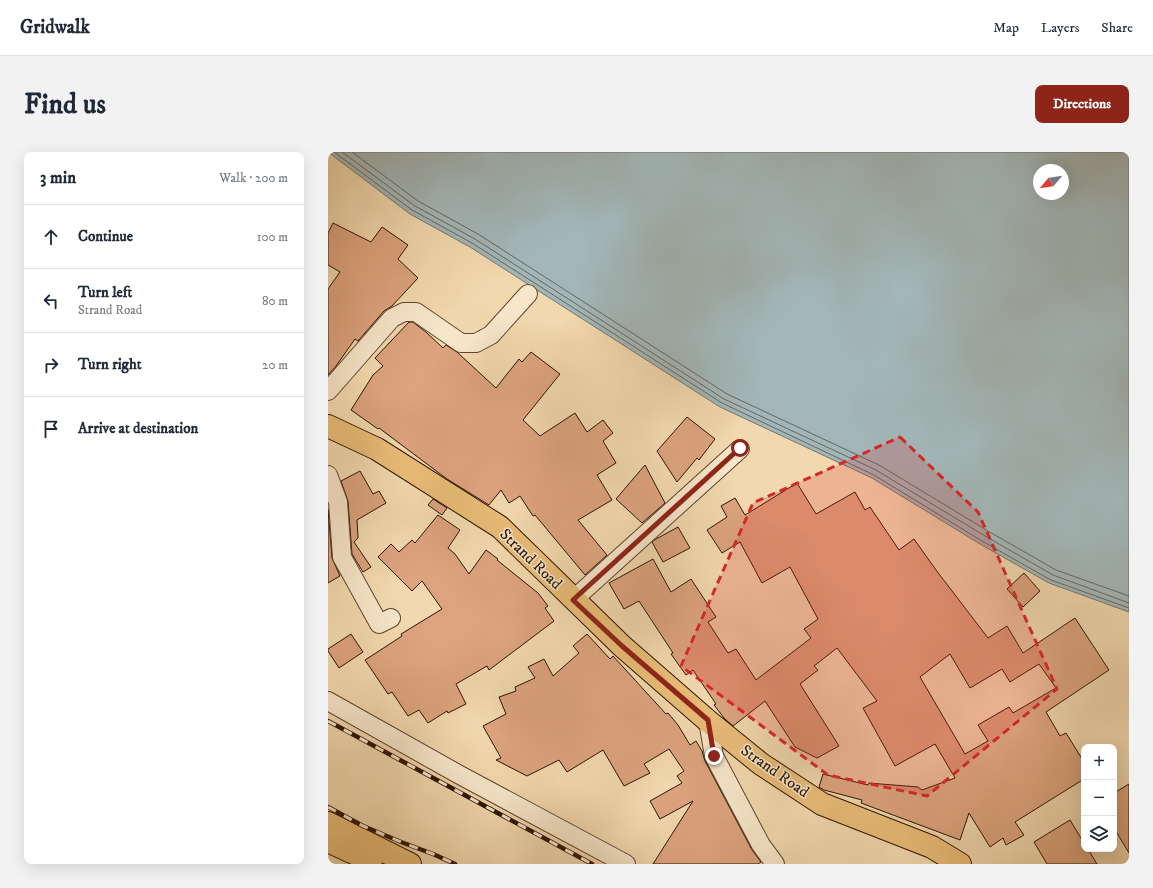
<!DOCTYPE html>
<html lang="en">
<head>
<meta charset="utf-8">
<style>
	:root { --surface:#fff; --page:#f2f2f3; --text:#1f2937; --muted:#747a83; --line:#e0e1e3; --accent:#8f2418 }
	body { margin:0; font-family:"IM FELL DW Pica",serif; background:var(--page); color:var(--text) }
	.controls { position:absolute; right:12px; bottom:12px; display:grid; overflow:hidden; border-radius:8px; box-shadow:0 4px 16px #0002 }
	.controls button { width:36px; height:36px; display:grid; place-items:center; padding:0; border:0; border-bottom:1px solid var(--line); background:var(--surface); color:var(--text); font:20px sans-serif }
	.compass { position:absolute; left:705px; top:12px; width:36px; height:36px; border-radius:50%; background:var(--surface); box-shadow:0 4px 16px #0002; rotate:241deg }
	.stop { position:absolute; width:12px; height:12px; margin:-9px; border:3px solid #8f2418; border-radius:50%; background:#fff }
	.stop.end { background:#8f2418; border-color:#fff; box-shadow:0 1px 4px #0008 }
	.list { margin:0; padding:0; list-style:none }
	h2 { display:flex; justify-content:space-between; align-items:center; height:52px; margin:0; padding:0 16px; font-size:17px }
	h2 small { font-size:13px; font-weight:400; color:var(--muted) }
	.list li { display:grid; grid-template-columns:26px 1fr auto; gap:12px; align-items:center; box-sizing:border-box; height:64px; padding:0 16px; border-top:1px solid var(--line) }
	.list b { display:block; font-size:15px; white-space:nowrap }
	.list p { margin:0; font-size:13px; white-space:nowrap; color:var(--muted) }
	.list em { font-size:13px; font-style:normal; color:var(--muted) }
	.icon { flex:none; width:22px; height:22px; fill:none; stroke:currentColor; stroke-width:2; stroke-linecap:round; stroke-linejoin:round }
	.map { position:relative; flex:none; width:801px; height:712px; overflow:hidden; border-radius:8px }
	header { display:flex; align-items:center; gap:24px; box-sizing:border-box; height:56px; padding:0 20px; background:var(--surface); border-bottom:1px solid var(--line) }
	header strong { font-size:19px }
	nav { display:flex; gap:22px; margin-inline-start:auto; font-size:14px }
	.intro { display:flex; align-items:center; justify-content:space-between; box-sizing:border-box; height:96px; padding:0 24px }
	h1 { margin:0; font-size:28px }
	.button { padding:10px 18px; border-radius:8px; background:var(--accent); color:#fff; font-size:14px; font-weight:700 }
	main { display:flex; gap:24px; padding:0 24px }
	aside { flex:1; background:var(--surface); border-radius:8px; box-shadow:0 4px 16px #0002 }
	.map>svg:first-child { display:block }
</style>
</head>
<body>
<header>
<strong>Gridwalk</strong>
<nav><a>Map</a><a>Layers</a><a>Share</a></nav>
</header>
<div class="intro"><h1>Find us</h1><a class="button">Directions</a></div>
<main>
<aside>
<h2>3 min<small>Walk · 200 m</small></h2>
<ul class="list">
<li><svg class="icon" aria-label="ahead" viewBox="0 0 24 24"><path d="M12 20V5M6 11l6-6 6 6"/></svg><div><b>Continue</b></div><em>100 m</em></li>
<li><svg class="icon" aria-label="left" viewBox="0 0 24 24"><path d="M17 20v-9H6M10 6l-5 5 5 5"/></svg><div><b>Turn left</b><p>Strand Road</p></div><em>80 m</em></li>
<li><svg class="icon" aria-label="right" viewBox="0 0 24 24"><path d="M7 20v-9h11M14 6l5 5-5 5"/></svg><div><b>Turn right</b></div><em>20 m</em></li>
<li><svg class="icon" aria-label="arrive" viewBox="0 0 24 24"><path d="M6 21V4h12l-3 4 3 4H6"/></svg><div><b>Arrive at destination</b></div></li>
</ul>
</aside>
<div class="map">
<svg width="801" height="712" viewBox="0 0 801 712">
	<rect width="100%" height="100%" fill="#f2d8ae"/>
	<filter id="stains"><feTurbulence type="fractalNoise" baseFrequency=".005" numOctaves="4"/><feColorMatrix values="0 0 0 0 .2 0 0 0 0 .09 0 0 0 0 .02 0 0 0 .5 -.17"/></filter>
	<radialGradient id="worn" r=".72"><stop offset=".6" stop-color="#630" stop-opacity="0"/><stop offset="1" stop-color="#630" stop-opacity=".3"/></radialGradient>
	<path fill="#a2b6b7" stroke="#73766f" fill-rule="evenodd" d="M0,0H801V460L721,431L652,392L544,326L392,255L142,95L82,62ZM711,18H735V42H711Z"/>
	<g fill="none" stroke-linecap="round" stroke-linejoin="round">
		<g stroke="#68665d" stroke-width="1">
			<path d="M6,0L84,58L144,91L394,251L546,323L654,389L723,428L801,456"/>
			<path d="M14,0L87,54L147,87L396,247L548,318L657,384L725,423L801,451"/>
			<path d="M24,0L90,49L150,82L399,242L551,313L660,379L728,418L801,444"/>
		</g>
	</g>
	<g fill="#dca37e" stroke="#2d1503" fill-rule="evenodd">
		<path d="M5,71L43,90L54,75L80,93L70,107L90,126L64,154L56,159L30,189L27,187L8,214L0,223V137L12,120L0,113V81Z"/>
		<path d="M81,170H85L99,181L115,196L118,193L129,200L168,236L191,207L194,210L203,200L232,222L195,268L212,284L247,261L259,280L275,268L285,281L275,289L288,311L269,323L284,348L250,368L279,403L257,423L207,363L205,364L192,344L181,351L173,338L161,353L119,327L51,276L50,277L23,258L45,223L55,214L47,206Z"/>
		<path d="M359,265L387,287L371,308L369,306L349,330L329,299Z"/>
		<path d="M317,313L337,351L314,371L288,347Z"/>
		<path d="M32,319L45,342L51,339L58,351L29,368L30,386L26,390L43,415L35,420L24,402L20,349L13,329Z"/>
		<path d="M469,331L488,362L527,340L537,358L542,355L571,398L586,387L608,418L660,486L679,474L695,501L747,466L781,518L718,560L732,584L738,581L756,610V627L687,670L696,683L678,693L675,686L662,695L641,661L632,688L533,651L534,648L496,638L491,635L495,622L540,633L541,631L590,635L594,638L627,626L607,592L567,614L535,556L549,549L509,496L486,514L490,518L472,532L511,594L489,606L467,595L437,549L405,574L396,566L386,553L388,552L365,518L358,523L343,502L345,501L311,449L296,457L281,431L325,407L343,440L363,427L388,465L380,470L400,501L408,497L428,528L483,486L476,477L490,467L462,415L434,431L412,390L394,401L379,378L399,365L393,354L407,346L417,363ZM622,502L642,536L674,517L682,530L711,512L728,536L685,561L681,555L650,573L660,589L637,602L592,525Z"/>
		<path d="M105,347L119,356L114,363L100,353Z"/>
		<path d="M0,357L4,406L12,424L0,431Z"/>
		<path d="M110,363L132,378L120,396L127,402L141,422L158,398L170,407L169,408L210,441L220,454L217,456L226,469L161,518L159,514L128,532L138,552L120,561L119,559L100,571L91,558L80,564L64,540L60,542L37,508L74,484L73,482L114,457L94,429L84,439L50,405L63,392L71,400L84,388L87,391Z"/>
		<path d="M350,375L362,396L335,410L324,390L328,387Z"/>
		<path d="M696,421L712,439L695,455L679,437Z"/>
		<path d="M23,482L35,500L11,516L0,499V497Z"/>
		<path d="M259,482L282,507L285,504L338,562L340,561L350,573L362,593L368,589L374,599L377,609L424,698L433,710L430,712H325L365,649L332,667L322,649L354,631L349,624L356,619L341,597L316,612L322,621L296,634L275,598L239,620L231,608L199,624L168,608L173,606L155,574L178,562L171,545L188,539L187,535L207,526L200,515L216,507L225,524L251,501L245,494Z"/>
		<path d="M801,632V701L786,676V641Z"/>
		<path d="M742,668L756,691V697H760L769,712H719L706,690Z"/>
	</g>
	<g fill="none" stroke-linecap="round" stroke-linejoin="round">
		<defs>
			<g id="minor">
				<path d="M0,239L64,166L76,160H88L133,191H148L163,183L200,142"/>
				<path d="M0,323L10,350L14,405L51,472L63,466"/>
				<path d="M245,448L412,297"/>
				<path d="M0,549L130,622L298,712"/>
				<path d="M380,569L386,604L433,693L447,712"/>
			</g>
			<g id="major">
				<path d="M0,274L49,297L172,375L294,494L380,569L433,612L494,652L604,695L632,712"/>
				<path d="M0,671L82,712"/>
				<path d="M0,689L43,709"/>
			</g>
		</defs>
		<use href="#minor" stroke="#5e462e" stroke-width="20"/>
		<use href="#major" stroke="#2d1503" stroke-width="24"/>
		<use href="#minor" stroke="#f7e6ca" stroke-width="18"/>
		<use href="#major" stroke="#e9bc77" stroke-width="22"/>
		<defs>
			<g id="rail">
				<path d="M0,569L264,712"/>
				<path d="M0,655L35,674L73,690L105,702L127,712"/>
			</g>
		</defs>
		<use href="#rail" stroke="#2d1503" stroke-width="4.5"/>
		<use href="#rail" stroke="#f7e6ca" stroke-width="3" stroke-dasharray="9" stroke-linecap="butt"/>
	</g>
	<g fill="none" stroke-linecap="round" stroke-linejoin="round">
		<path stroke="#8f2418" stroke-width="5" d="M386,604L380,568L294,494L245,448L412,296"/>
	</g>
	<path fill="#d62828" fill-opacity="0.2" stroke="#d62828" stroke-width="3" stroke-dasharray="8 5" stroke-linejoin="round" d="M572,285L650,360L729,537L599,644L500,623L353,514L425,351Z"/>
	<g text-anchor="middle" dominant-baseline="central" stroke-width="3" stroke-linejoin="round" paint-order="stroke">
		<g font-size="16" fill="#2d1503" stroke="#f7e6ca">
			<text transform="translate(203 407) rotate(44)">Strand Road</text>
			<text transform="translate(447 619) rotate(35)">Strand Road</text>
		</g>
	</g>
	<rect width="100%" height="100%" filter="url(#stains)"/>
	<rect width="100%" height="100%" fill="url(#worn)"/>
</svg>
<div class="controls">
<button>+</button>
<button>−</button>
<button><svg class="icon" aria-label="layers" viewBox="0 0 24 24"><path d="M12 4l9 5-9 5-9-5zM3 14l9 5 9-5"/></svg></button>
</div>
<svg class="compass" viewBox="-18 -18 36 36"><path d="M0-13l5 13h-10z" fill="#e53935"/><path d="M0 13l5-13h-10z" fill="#747a83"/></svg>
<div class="stop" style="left:412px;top:296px"></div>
<div class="stop end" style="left:386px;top:604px"></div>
</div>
</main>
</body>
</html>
